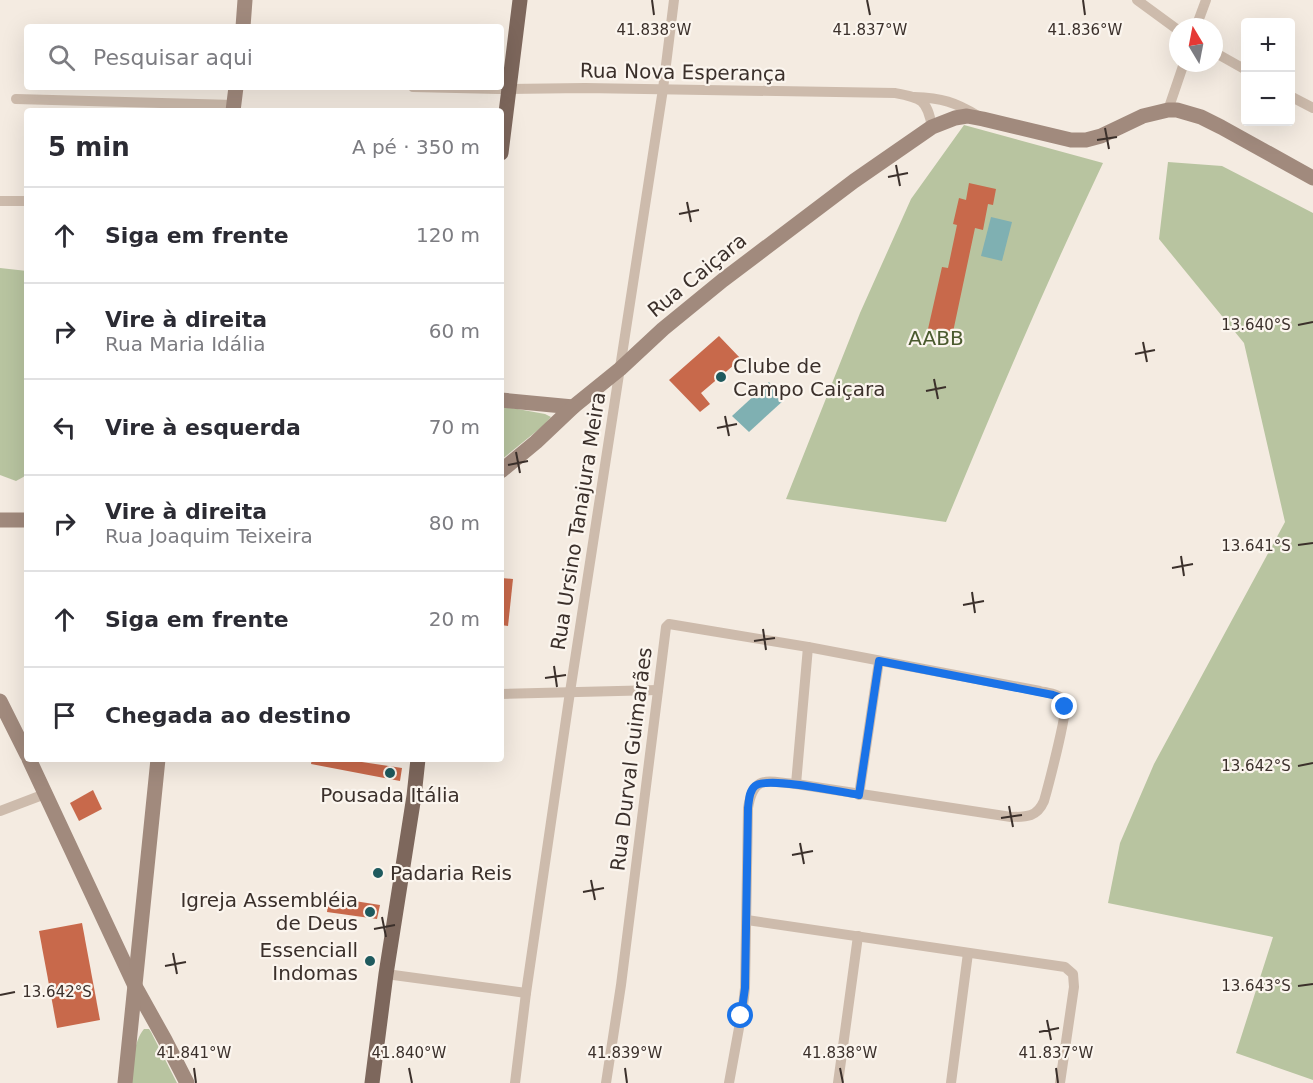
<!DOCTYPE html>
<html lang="pt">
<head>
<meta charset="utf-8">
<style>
	:root { --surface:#fff; --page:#f2f2f3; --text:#2b2b33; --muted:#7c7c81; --line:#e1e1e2 }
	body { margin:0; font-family:"DejaVu Sans",sans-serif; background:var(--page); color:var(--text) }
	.controls { position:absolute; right:18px; top:18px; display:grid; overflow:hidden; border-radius:6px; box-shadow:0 6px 24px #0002 }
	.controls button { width:54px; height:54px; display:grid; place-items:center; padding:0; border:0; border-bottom:2px solid var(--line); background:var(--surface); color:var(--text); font:30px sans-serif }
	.compass { position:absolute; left:1169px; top:18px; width:54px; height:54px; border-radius:50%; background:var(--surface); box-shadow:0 6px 24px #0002; rotate:350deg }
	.stop { position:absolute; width:18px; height:18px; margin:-14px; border:4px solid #1a73e8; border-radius:50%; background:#fff }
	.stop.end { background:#1a73e8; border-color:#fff; box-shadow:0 2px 6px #0008 }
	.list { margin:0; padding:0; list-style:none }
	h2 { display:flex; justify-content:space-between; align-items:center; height:78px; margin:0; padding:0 24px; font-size:26px }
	h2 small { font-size:20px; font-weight:400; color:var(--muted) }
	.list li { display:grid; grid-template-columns:39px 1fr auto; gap:18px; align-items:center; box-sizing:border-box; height:96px; padding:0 24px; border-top:2px solid var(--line) }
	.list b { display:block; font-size:22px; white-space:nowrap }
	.list p { margin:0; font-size:20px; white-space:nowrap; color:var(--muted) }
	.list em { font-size:20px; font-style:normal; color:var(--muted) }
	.icon { flex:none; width:33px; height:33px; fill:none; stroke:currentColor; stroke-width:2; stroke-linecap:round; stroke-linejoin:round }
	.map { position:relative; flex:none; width:1313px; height:1083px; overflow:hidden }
	.search { position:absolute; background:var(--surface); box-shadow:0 6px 24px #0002; left:24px; top:24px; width:480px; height:66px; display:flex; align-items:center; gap:15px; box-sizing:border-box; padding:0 21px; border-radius:6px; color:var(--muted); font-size:22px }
	.panel { position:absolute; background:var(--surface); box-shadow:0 6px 24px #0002; left:24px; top:108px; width:480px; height:654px; border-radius:6px }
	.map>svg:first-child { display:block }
</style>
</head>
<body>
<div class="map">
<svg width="1313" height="1083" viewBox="0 0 1313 1083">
	<rect width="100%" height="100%" fill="#f4ebe1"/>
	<g fill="#b8c4a0">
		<path d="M964,125L1103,163C1047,281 996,401 946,522L786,499L860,313L911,199Z"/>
		<path d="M1168,162L1222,166L1313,213V1080L1236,1053L1273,937L1108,903L1120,843L1154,764L1285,522L1244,343L1159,239Z"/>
		<path d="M0,268L27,271V475L16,481L0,475Z"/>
		<path d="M501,406L545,414L551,417L543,426L501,460Z"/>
		<path d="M144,1029H149L151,1032L177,1083H130C133,1066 133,1042 144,1029Z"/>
	</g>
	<g fill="#7fb0b2">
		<path d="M991,217L1012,222L1002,261L981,256Z"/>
		<path d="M769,382L784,400L749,432L732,416Z"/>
	</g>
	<g fill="#c8694b">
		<path d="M969,183L996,189L993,205L988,204L983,230L975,228L953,332L928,329L942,267L948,268L957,225L953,224L959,198L966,200Z"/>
		<path d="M719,336L741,359L701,393L710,404L700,412L669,380Z"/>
		<path d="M501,578L513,579L508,626L501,625Z"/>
		<path d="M312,759H342L402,768L400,781L311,764Z"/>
		<path d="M93,790L102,809L79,821L70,803Z"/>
		<path d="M329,897L380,905L377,919L327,912Z"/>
		<path d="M82,923L100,1020L57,1028L39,931Z"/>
	</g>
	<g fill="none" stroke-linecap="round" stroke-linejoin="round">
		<g stroke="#cdbbac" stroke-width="10">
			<path d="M1137,0L1178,30"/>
			<path d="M1196,27L1206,0"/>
			<path d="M1214,52L1246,70"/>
			<path d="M413,87L499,89L585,88L895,93C921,98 927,99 932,127"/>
			<path d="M1290,96L1313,108"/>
			<path d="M914,97C942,98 955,102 978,116"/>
			<path d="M16,99L234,105"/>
			<path d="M1168,110L1184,63"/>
			<path d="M0,201H27"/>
			<path d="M501,694L658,690"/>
			<path d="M796,784L808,647"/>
			<path d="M859,795L879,661"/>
			<path d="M0,811L45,794"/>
			<path d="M747,920L1065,967L1073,974L1074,987L1060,1083"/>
			<path d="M386,974L526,993"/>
			<path d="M515,1083L526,993L570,692L663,89L674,0"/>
			<path d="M606,1083L621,985L666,627L669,624L808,647L1040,691C1048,693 1062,694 1065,703C1068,711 1048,787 1044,801C1037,817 1027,817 1011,817L796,784C768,782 754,773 748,808L745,988L743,1006L729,1083"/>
			<path d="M838,1083L858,936"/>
			<path d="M951,1083L968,953"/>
		</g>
		<g stroke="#a18a7d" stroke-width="15">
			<path d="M243,27L245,0"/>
			<path d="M233,111L236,87"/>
			<path d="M501,400L573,407"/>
			<path d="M501,471L536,442L573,407L620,369L663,329L723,280L854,181L932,127L955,118L967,116L983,119L1071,140H1086L1101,136L1143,116L1168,110H1177L1201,117L1221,127L1313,178"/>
			<path d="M0,520H27"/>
			<path d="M0,701L27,755"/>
			<path d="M29,759L136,988L165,1040L187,1083"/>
			<path d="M125,1083L158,759"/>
		</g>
		<g stroke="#7d675c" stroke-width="15">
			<path d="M501,153L520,0"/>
			<path d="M372,1083L386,974L414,796L418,759"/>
		</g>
	</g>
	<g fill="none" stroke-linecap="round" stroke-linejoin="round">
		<path stroke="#1a73e8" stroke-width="8" d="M741,1016L745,988L748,808C749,800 749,791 755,786C767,776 841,792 859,795L879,661L1053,695C1060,697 1064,699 1065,707"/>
	</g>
	<path fill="none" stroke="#3b302b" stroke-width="2" d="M652,0L654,15M867,0L870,15M1083,0L1085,15M1105,128L1109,149M1097,140L1117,137M896,165L900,186M888,177L908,173M687,202L691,222M679,214L699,210M1298,325L1313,322M1143,342L1147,362M1135,354L1155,350M934,379L938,399M926,391L946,387M725,416L729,436M717,428L737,424M516,452L520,473M508,465L528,461M1298,545L1313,543M1181,556L1184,576M1172,568L1193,564M972,592L975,613M963,605L984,601M763,629L766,650M754,641L775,638M554,666L557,687M545,678L566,675M1298,766L1313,763M1009,806L1013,827M1001,818L1022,815M800,843L804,864M792,855L813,851M591,880L595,900M583,892L604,888M382,917L386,937M374,929L395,925M173,953L177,974M165,966L186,962M1298,986L1313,984M0,995L15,992M1047,1020L1051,1040M1039,1032L1059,1028M194,1068L196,1083M409,1068L412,1083M625,1068L627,1083M840,1068L843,1083M1056,1068L1058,1083"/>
	<g fill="#1f5a5e" stroke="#fbf5ee" stroke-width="2">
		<circle cx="721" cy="377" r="6"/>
		<circle cx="390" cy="773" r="6"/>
		<circle cx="378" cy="873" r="6"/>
		<circle cx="370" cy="912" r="6"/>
		<circle cx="370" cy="961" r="6"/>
	</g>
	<g text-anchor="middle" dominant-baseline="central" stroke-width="4.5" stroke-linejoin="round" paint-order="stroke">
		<g font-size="20" fill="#3b302b" stroke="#fbf5ee">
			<text transform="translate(683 72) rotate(1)">Rua Nova Esperança</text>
			<text transform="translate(697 275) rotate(-39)">Rua Caiçara</text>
			<text transform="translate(578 521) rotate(-81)">Rua Ursino Tanajura Meira</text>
			<text transform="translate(631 759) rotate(-83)">Rua Durval Guimarães</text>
		</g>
		<g font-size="20" fill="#4a5a2e" stroke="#fbf5ee">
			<text x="936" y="338">AABB</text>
		</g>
		<g font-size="20" fill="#3b302b" stroke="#fbf5ee" text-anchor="start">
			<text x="733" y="366">Clube de<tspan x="733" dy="23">Campo Caiçara</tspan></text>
			<text x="390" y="795" text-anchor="middle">Pousada Itália</text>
			<text x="390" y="873">Padaria Reis</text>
			<text x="358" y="900" text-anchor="end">Igreja Assembléia<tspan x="358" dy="23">de Deus</tspan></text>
			<text x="358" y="950" text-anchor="end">Essenciall<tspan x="358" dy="23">Indomas</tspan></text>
		</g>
	</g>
	<g font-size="15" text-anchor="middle" fill="#3b302b" stroke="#fbf5ee" stroke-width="4.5" stroke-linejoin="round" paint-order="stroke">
		<text x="654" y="35">41.838°W</text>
		<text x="870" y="35">41.837°W</text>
		<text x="1085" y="35">41.836°W</text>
		<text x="1256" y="330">13.640°S</text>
		<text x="1256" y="551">13.641°S</text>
		<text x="1256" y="771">13.642°S</text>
		<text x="1256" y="991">13.643°S</text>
		<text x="57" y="997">13.642°S</text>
		<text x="194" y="1058">41.841°W</text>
		<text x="409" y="1058">41.840°W</text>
		<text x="625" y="1058">41.839°W</text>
		<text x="840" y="1058">41.838°W</text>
		<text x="1056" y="1058">41.837°W</text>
	</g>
</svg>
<div class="controls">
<button>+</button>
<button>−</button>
</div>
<svg class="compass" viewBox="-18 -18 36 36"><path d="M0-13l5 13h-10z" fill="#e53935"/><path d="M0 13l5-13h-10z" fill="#7c7c81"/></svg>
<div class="stop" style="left:741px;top:1016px"></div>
<div class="stop end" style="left:1065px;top:707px"></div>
<div class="search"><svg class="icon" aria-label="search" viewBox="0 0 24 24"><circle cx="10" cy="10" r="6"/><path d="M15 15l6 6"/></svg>Pesquisar aqui</div>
<section class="panel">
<h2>5 min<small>A pé · 350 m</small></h2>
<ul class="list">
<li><svg class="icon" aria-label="ahead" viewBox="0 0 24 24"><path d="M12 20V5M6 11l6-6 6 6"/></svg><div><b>Siga em frente</b></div><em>120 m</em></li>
<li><svg class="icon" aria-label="right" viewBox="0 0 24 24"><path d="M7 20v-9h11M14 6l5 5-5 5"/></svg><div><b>Vire à direita</b><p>Rua Maria Idália</p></div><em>60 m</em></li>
<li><svg class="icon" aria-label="left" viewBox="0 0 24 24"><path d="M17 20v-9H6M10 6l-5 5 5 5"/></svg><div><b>Vire à esquerda</b></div><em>70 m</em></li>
<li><svg class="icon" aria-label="right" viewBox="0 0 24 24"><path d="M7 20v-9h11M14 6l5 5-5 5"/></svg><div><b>Vire à direita</b><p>Rua Joaquim Teixeira</p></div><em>80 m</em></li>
<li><svg class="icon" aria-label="ahead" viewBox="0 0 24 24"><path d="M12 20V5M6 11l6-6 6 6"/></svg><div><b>Siga em frente</b></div><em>20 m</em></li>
<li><svg class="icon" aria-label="arrive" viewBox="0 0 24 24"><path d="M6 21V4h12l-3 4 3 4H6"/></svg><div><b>Chegada ao destino</b></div></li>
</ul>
</section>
</div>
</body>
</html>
